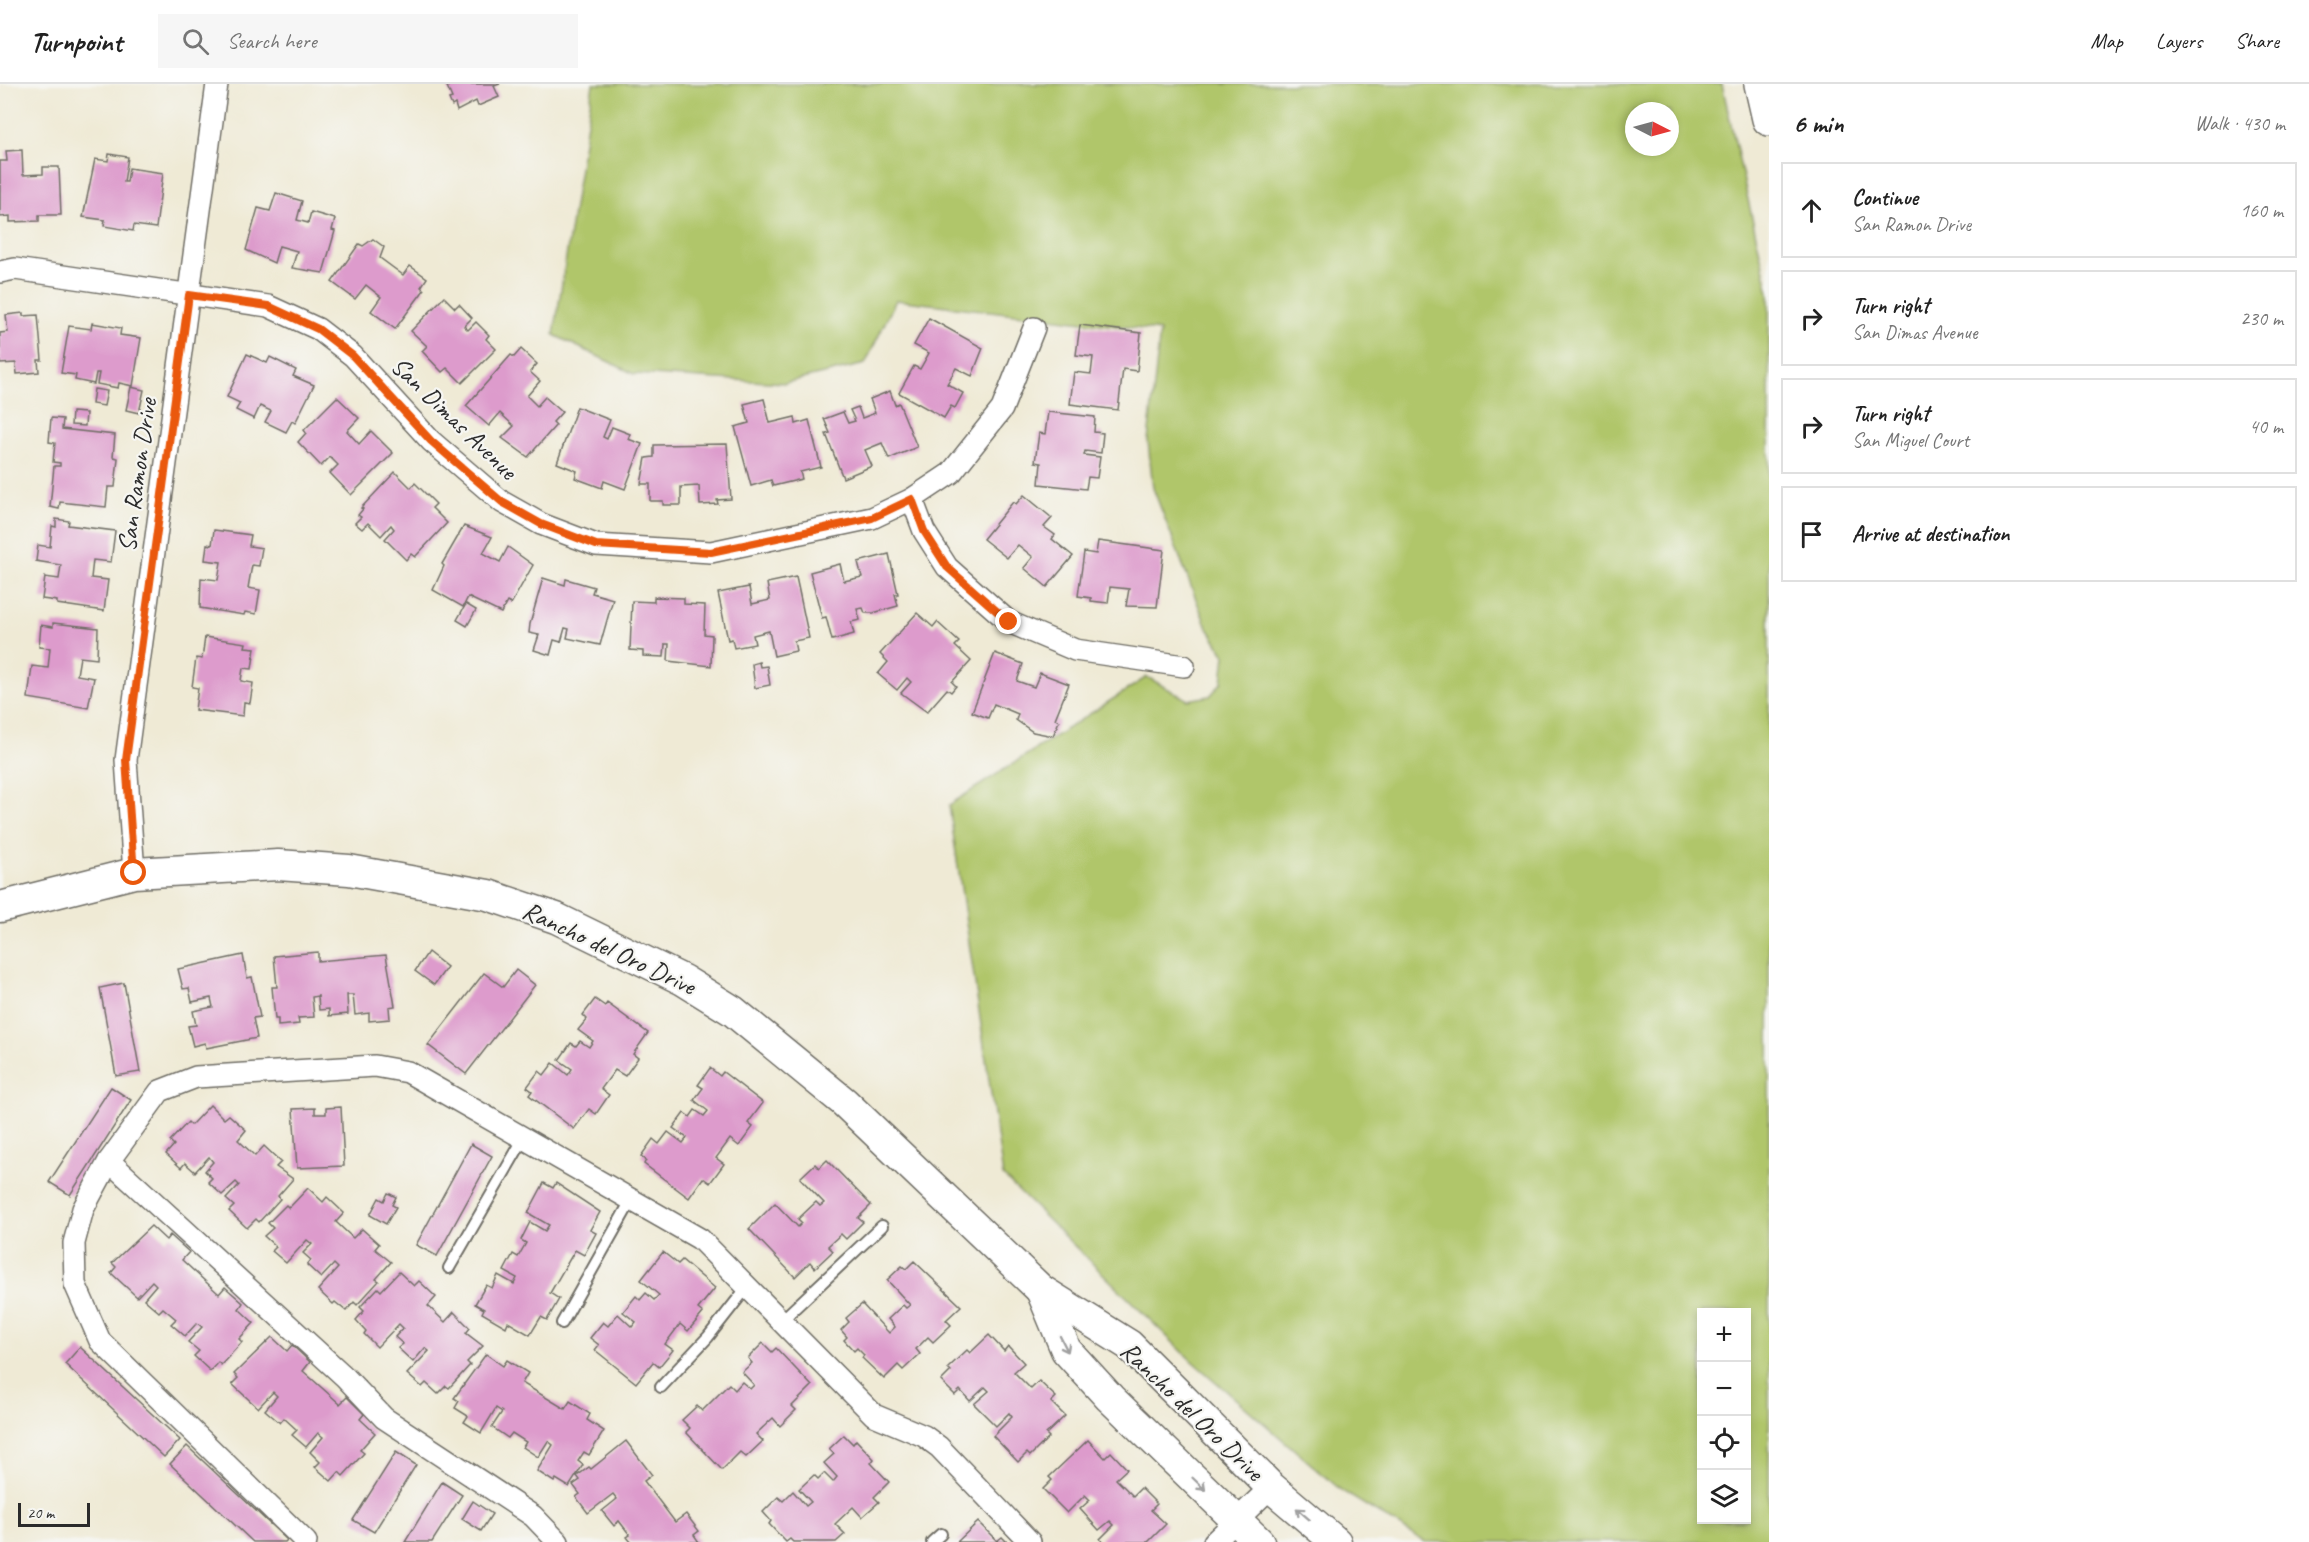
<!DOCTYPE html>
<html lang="en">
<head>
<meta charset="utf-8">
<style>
	:root { --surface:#fff; --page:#f6f6f6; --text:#222; --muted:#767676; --line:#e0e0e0 }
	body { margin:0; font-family:Caveat,sans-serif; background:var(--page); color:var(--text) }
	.controls { position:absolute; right:18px; bottom:18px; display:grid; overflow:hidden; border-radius:0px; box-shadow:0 3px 9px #0003 }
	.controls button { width:54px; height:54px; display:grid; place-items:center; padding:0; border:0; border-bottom:2px solid var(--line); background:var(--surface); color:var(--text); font:30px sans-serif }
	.compass { position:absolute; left:1625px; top:18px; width:54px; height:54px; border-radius:50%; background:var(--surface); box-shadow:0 3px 9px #0003; rotate:96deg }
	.scale { position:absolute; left:18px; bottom:15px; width:72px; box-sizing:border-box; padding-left:6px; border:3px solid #2b2b2b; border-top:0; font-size:16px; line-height:21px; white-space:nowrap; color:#2b2b2b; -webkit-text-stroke:4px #f6f6f2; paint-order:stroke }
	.stop { position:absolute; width:18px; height:18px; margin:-14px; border:4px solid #ea580c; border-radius:50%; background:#fff }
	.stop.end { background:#ea580c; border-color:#fff; box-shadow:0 2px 6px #0008 }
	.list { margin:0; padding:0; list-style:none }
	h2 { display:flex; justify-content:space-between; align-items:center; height:78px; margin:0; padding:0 24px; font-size:26px }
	h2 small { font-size:20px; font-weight:400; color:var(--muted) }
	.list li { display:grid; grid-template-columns:39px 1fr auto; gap:18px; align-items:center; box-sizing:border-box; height:96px; margin:0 12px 12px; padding:0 12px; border:2px solid var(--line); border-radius:0px }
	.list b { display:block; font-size:22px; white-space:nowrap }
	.list p { margin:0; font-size:20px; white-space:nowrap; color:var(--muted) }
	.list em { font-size:20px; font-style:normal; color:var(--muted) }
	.icon { flex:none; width:33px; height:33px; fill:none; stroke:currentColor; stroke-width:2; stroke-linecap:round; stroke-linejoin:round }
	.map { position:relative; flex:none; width:1769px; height:1458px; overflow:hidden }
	header { display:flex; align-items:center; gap:36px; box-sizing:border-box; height:84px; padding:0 30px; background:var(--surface); border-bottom:2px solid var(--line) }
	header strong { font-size:28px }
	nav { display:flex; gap:33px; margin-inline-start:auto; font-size:21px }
	.search { width:420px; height:54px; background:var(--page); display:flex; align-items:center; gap:15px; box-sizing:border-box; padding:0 21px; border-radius:0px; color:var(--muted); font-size:22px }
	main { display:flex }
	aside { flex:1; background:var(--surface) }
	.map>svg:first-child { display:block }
</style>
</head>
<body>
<header>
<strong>Turnpoint</strong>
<div class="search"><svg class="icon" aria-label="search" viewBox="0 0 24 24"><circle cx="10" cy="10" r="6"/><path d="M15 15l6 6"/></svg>Search here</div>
<nav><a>Map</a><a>Layers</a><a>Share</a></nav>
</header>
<main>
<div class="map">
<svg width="1769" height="1458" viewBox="0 0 1769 1458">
	<rect width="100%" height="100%" fill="#f6f6f2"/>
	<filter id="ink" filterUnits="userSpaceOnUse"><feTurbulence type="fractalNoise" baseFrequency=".0167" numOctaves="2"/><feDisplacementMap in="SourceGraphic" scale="12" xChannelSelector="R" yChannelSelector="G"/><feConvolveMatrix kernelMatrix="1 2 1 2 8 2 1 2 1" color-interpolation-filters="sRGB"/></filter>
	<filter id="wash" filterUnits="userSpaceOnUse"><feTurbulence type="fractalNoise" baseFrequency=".008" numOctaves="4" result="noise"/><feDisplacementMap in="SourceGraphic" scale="24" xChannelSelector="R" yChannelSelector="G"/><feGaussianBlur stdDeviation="1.35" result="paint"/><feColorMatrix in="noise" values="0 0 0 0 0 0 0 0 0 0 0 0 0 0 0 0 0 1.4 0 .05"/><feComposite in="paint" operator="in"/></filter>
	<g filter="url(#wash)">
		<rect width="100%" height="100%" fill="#efead5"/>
		<path fill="#b0c66b" stroke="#6e784b" stroke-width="1.5" fill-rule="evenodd" d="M593,0H1722L1769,209V1458H1425L1342,1407L1193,1278L1003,1092L949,721L1147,593L1188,616L1210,612L1222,598L1225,571L1206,541L1153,404L1148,357L1160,247L896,216L865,280L785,299L634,290L554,251ZM1634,27H1670V63H1634ZM1702,1228H1746V1436H1702Z"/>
		<g id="blocks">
			<g fill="#dd9bcc">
				<path d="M446,0H500L494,2L499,13L478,22L476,17L457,27L455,20L452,22L449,15L452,14Z"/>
				<path d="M22,66L23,91L43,90V83H59L61,131H39V137L10,138V132L0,133V77H7L6,67Z"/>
				<path d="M109,70L128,73L124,98H127L129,84L163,89L156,144L134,141L133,147L104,142L105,136L83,133L95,75L108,77Z"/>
				<path d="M276,109L302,117L297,136L308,139L311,128L335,135L332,146L335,147L323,189L292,184L297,167L279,162L274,179L246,166L258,124L270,127Z"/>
				<path d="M373,155L384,163L380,174L403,191L410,182L427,194L421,203L424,206L395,245L371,227L381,213L366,201L355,215L332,198L359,160L363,162Z"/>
				<path d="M444,213L455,224L459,220L472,234L464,242L468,246L476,238L489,251L486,255L496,265L462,299L447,284L442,288L422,267L427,262L411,247Z"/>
				<path d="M23,229V232L38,231L42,276H38L39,288L17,290L16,279L0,280V249L8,248L6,231Z"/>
				<path d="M929,234L983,264L972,292L956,284L947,300L963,309L955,324L951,322L944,334L899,309L914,282L920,285L929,269L914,261Z"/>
				<path d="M92,239L121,244L120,251L141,254L133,302L119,299L118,304L97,300L99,289H96L94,300L75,296L76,291L61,289L69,242L91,245Z"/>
				<path d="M1080,241L1141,249L1137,287L1123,285L1118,326L1070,320L1074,288L1091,290L1093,273L1076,271Z"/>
				<path d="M521,265L537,280L530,288L540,297L527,312L537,322L545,313L562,328L553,338L556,341L528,373L502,354L514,342L500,329L489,342L466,322L511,271L514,273Z"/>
				<path d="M247,270L267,279L270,273L296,286L293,292L314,301L295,339L292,337L286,348L265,338L271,327L260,322L254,335L236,326L240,319L227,313Z"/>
				<path d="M131,303L144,306L139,329L126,326Z"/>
				<path d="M94,305L107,307L104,322L92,320Z"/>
				<path d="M890,307L895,321L899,319L917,363L889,375L882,359L865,366L872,382L843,394L826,350L830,349L824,335L843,328L848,339L855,337L850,326L858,323L862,334L875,329L870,315Z"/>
				<path d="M337,313L359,334L347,347L359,360L371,347L393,369L351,411L330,389L338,381L330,373L321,382L298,358L306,349L304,346Z"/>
				<path d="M764,315L770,339L795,333L796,340L809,336L821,383L800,388L802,395L773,402L771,396L751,402L735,343L749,339L744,320Z"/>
				<path d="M577,323L610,336L603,353L607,355L612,343L630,350L628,355L642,360L625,405L604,397L602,404L575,394L577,387L557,379Z"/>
				<path d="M72,328L86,329L85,342L71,341Z"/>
				<path d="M1048,328L1095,333L1094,348L1103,349L1101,369L1085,367L1084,371L1100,373L1097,394L1088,393L1086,405L1039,400L1041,379L1035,378L1039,349L1045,350Z"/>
				<path d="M51,334L63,335L62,345L115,351L113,373L118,374L115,403H108L106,423L60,418L59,425L50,423L54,382H60V379L53,378L55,359L49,358Z"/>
				<path d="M727,360L731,415L717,416L718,420L700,421L699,402L681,403V421H663V417H650V400H641L646,374L654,373V361Z"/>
				<path d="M395,388L411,404L415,399L436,420L432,424L447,439L415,473L411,470L406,476L385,455L394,445L391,441L381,452L368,439L362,445L355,439L361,433L358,431L363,425L361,424Z"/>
				<path d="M1024,411L1052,434L1044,443L1055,451L1052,455L1073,472L1047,503L1024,484L1033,473L1018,461L1007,474L983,455L1013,418L1016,420Z"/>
				<path d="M56,435L69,437L68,441L115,447L111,478L93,476L91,494L108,496L104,527L57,520V517L42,515L45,493L59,495L61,481L36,477L38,461L50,463L52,442L56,443Z"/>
				<path d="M464,442L492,453L483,469L500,478L508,463L533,481L511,520L507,518L501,529L468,513L463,523L433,506L444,482L442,480Z"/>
				<path d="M214,446L251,451L249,462L262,464L259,482L252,481L248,504L260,506L256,530L245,528L244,531L200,524L201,494L218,496L221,478L205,476L207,460L212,461Z"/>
				<path d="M1098,457L1164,466L1157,523L1126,522L1129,505L1110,503L1108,519L1091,517V514L1078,512L1084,468L1096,470Z"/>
				<path d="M889,470L898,510H895L898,522L873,529H865L863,524L857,525L860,536L851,538L854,550L832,556L826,533L822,534L810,488L840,480L844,497L862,493L858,478Z"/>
				<path d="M796,493L809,554L794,557L796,567L774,572L769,547L753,551L755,560L734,564L732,555L728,556L718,509L749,503L752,520L770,516L767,499Z"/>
				<path d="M543,494L565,501L566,495L594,503L592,509L613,515L600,561L567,554L569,545L565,544L561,558L554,556L550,571L534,566L539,551L529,549L530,540Z"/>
				<path d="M654,513L684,514V520L705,521L704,550L712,551L711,582L668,577L669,560H665L664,573L643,572V567L630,566L632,517L654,518Z"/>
				<path d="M466,520L476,526L467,542L457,536Z"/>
				<path d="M917,529L933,543L937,538L959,558L955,562L971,577L952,598L956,602L951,608L947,605L927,628L901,609L911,598L907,594L897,606L878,590L888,578L880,570Z"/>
				<path d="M53,539L98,544L97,575L80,573L77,591L94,594L88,624L28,614L32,582L48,584L50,564L39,563L41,541L53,543Z"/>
				<path d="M205,553L246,559L245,563L255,564L252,585L243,584L241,597L253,599L250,619L244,618L243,632L195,626L198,604L192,603L196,574L202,575Z"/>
				<path d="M995,569L1023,580L1017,597L1034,603L1040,589L1069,600L1055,635L1059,637L1053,652L1033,648L1016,636L1018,630L994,620L988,634L972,628Z"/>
				<path d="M759,578L760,583L767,582L770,601L755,604L752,580Z"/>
				<path d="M318,868V877L386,871L395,922L389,923L390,935L369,937V929L355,931L353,911H347L348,930L329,932V925L319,926L318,912L312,913L314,933L298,934L299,940L278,942V935H275L272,903H277L274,872Z"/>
				<path d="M428,868L447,883L434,901L415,887Z"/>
				<path d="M243,871L247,894L252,893L260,933L253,934L257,954L206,964L205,959L193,962L188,942L196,941L193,927L213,923L211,914L192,918L189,904L183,905L178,885Z"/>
				<path d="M516,886L535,901L466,990L428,961L484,889L503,903Z"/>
				<path d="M124,899L140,988L116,992L100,904Z"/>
				<path d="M595,915L605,922L607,919L648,949L633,970L638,974L625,992L615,986L601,1005L609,1011L596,1030L589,1025L574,1045L529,1011L532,1007L527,1003L539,987L544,991L553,979L568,991L572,985L559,976L571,959L576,962L580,957L589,963L593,957L578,946L587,935L583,931Z"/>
				<path d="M710,984L720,992L723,988L763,1019L748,1039L753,1043L739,1062L730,1055L716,1074L724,1080L710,1099L703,1094L689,1114L644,1080L646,1076L641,1072L653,1055L659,1060L668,1048L683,1059L687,1054L673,1044L684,1029L690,1033L695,1026L704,1032L708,1027L694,1016L703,1004L698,1001Z"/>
				<path d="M111,1003L131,1016L70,1111L49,1098Z"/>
				<path d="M210,1021L224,1035L229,1031L246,1046L238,1056L255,1072L264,1062L281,1078L276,1083L293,1095L278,1112L280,1115L259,1138L256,1135L247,1144L229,1127L234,1122L226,1115L239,1101L236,1098L222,1111L208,1098L212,1094L205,1087L213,1078L209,1073L195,1088L185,1079L181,1084L166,1070L174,1061L170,1057L188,1038L191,1041Z"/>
				<path d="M341,1023L344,1082L297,1084L293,1025L315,1024V1030H326V1024Z"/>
				<path d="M471,1060L492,1072L437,1172L416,1161Z"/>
				<path d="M827,1076L871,1121L858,1134L863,1138L846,1155L841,1150L828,1162L833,1167L815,1184L810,1178L795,1193L749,1145L775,1119L798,1143L802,1139L798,1135L816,1118L820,1122L824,1119L800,1094L815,1080L819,1084Z"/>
				<path d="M544,1099L553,1104L556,1099L600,1128L590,1146L596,1149L584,1171L575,1166L550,1209L559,1215L547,1236L541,1233L530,1251L508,1238L506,1243L482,1229L484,1225L475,1220L486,1201L492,1204L498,1191L514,1200L517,1194L504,1187L513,1170L518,1173L526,1159L521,1156L530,1138L545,1147L549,1141L528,1129Z"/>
				<path d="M308,1104L323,1118L327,1113L344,1129L336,1138L353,1154L362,1145L379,1160L375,1165L391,1178L376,1195L379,1197L357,1221L354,1218L346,1227L335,1218L333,1220L318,1206L338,1184L334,1180L321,1194L307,1181L311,1176L303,1169L312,1160L307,1156L286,1179L272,1167L276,1163L264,1152L273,1144L268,1139L286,1121L289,1124Z"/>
				<path d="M388,1109L396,1113L392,1121L396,1123L386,1140L370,1131L379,1114L384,1117Z"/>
				<path d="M151,1142L166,1156L170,1151L189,1168L182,1176L219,1210L225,1203L243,1219L239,1225L254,1239L239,1255L242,1258L221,1281L218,1278L210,1287L194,1272L199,1267L188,1258L202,1243L197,1239L185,1252L171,1240L176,1235L163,1224L159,1228L144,1215L156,1201L152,1197L137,1213L111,1189L116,1183L112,1179Z"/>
				<path d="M663,1168L678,1180L682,1176L715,1204L698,1225L703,1229L688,1247L680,1240L665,1260L673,1266L659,1283L653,1278L636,1299L595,1266L599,1261L590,1254L603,1238L608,1242L618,1230L632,1243L636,1238L623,1228L636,1212L640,1216L646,1209L654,1216L659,1211L641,1196Z"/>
				<path d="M914,1177L961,1222L946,1236L951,1241L933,1258L928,1253L916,1265L920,1270L903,1286L898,1281L884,1295L862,1274L864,1271L857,1264L854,1267L844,1256L847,1253L841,1246L849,1238L846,1234L862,1220L889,1249L895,1243L888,1235L903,1221L906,1224L910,1221L887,1196L902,1182L906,1185Z"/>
				<path d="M399,1188L414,1202L419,1197L436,1213L428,1222L445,1238L454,1228L470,1244L466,1249L483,1262L467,1278L470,1281L449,1304L446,1302L438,1310L426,1299L422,1303L407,1290L429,1267L425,1264L413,1278L398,1264L403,1260L395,1253L403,1244L399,1240L377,1263L364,1250L366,1247L356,1236L364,1227L360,1223L378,1204L381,1207Z"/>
				<path d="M989,1251L1004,1267L1008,1262L1024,1279L1014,1288L1031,1305L1039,1297L1056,1313L1051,1318L1065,1332L1046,1350L1049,1353L1030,1372L1027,1369L1018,1378L993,1352L1012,1333L1009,1329L996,1342L974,1320L989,1307L985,1303L970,1317L960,1306L955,1311L941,1297L951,1287L948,1284L967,1266L970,1269Z"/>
				<path d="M272,1253L287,1267L292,1261L310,1278L303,1287L340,1320L347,1313L364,1330L360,1335L375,1349L360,1366L364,1369L343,1392L339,1388L331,1397L315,1383L320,1378L310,1368L323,1353L318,1349L306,1363L292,1351L297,1346L284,1334L280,1339L265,1326L277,1312L273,1308L258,1324L232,1300L238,1294L234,1290Z"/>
				<path d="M763,1259L772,1268L776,1264L812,1302L792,1322L796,1326L780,1342L773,1334L756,1350L763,1357L746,1373L740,1368L722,1386L686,1348L690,1344L682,1336L697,1322L702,1327L729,1300L735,1306L742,1298L750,1305L754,1301L742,1288L752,1279L748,1274Z"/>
				<path d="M80,1263L180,1356L164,1373L65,1280Z"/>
				<path d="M486,1270L503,1282L507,1276L528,1289L522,1299L565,1325L570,1317L590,1330L587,1336L604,1347L589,1371L584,1368L578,1377L583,1381L569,1403L556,1395L554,1398L537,1387L553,1361L548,1357L538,1373L523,1363L526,1358L512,1349L508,1354L492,1343L502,1328L496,1324L481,1349L464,1338L468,1332L455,1324L459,1317L454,1314Z"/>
				<path d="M844,1351L853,1360L856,1356L874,1375L871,1379L889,1398L874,1413L879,1418L862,1433L853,1423L835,1440L845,1450L836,1458H793L790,1455L786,1458L769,1440L771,1437L763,1428L778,1413L783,1417L793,1407L806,1422L811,1418L799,1405L814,1391L818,1395L824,1389L833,1398L837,1393L824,1379L834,1370L829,1365Z"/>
				<path d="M1088,1356L1105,1374L1111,1368L1127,1385L1116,1395L1133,1412L1141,1404L1157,1420L1151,1426L1166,1440L1148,1458H1103L1100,1455L1114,1441L1110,1437L1099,1446L1080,1425L1090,1416L1085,1411L1067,1429L1043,1405L1052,1396L1049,1393Z"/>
				<path d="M626,1357L652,1391L644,1397L675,1438L686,1430L699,1447L694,1451L699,1458H631L627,1453L630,1451L619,1437L614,1442L602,1427L617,1415L613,1410L588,1429L576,1413L580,1410L573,1401L580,1396L577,1392L589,1383L591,1385Z"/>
				<path d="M187,1362L287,1456L285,1458H253L170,1380Z"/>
				<path d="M396,1368L416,1381L374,1448L353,1436Z"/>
				<path d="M442,1398L462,1411L432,1458H405Z"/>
				<path d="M473,1417L492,1430L481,1447L462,1435Z"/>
				<path d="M978,1438L997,1457L1002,1453L1007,1458H957Z"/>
			</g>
		</g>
	</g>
	<g filter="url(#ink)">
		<use href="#blocks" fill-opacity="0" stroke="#706e66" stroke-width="1.5"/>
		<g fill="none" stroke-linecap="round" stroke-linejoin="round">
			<defs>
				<g id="service">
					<path d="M449,1184L524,1054"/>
					<path d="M781,1237L882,1142"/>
					<path d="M562,1239L632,1115"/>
					<path d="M661,1303L708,1253L748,1202"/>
					<path d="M932,1458L941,1450"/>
				</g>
				<g id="minor">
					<path d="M0,188L15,185L268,222L318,245L353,272L431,357L502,418L541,440L596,461L711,468L872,434L912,415L951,389L1002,325L1034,244"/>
					<path d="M912,415L924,447L947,483L1009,538L1075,566L1184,582"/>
					<path d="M134,789L126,676L217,0"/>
					<path d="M109,1077L345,1293L384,1334L533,1432L558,1458"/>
					<path d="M306,1458L100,1257L75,1200L74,1159L83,1125L109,1077L160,1007L196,993L375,982L408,988L700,1155L874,1331L924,1352L939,1363L1030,1458"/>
					<path d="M1214,1458L1271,1403"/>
				</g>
				<g id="secondary">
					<path d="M0,823L134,789L278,781L349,786L488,811L556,834L683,896L733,927L844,1018L1041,1206L1129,1261L1271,1403L1336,1458"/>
					<path d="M1041,1206L1066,1266L1110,1314L1259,1458"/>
				</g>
				<path id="trunk" d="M1761,0L1769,35"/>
			</defs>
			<use href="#service" stroke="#706e66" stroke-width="14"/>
			<use href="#minor" stroke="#706e66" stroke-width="24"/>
			<use href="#secondary" stroke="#706e66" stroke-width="33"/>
			<use href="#trunk" stroke="#706e66" stroke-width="36"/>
			<use href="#service" stroke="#fff" stroke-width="10"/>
			<use href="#minor" stroke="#fff" stroke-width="21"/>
			<use href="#secondary" stroke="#fff" stroke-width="30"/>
			<use href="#trunk" stroke="#fff" stroke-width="33"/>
		</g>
		<defs><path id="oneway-shaft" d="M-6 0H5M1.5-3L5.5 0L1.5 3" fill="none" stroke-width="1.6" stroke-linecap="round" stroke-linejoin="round" transform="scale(1.5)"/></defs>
		<g stroke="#a0a0a0">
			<use href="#oneway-shaft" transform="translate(1064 1260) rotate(63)"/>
			<use href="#oneway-shaft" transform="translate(1199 1400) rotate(44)"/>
			<use href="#oneway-shaft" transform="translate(1303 1430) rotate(-139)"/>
		</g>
	</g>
	<g fill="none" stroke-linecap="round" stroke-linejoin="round" filter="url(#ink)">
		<path stroke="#ea580c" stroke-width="8" d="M134,789L126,676L189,211L268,222L318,245L353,272L431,357L502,418L541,440L596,461L711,468L872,434L912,415L924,447L947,483L1009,538"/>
	</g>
	<g text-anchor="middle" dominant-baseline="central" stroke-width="4.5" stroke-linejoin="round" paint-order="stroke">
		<g font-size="26" fill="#2b2b2b" stroke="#f6f6f2">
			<text transform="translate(454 334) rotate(44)">San Dimas Avenue</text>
			<text transform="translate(137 391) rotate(-82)">San Ramon Drive</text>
			<text transform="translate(609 864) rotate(25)">Rancho del Oro Drive</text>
			<text transform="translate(1192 1327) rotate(44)">Rancho del Oro Drive</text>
		</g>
	</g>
</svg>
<div class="controls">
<button>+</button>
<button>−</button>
<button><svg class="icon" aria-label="locate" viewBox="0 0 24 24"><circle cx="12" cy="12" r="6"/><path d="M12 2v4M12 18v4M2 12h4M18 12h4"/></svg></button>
<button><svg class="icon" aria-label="layers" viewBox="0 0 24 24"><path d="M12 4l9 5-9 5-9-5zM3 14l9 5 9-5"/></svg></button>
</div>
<svg class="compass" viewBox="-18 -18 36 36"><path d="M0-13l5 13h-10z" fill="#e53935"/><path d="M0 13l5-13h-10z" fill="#767676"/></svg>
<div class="scale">20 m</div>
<div class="stop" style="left:134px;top:789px"></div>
<div class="stop end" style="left:1009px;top:538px"></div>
</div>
<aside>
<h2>6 min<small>Walk · 430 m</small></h2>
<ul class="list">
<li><svg class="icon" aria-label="ahead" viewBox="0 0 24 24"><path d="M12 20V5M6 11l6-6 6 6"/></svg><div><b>Continue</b><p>San Ramon Drive</p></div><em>160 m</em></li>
<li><svg class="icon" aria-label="right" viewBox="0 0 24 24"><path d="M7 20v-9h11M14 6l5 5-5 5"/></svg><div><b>Turn right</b><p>San Dimas Avenue</p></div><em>230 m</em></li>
<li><svg class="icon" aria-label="right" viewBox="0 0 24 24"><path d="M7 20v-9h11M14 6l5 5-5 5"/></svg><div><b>Turn right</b><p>San Miguel Court</p></div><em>40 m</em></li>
<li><svg class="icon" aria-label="arrive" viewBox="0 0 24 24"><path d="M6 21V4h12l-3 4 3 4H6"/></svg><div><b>Arrive at destination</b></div></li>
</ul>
</aside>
</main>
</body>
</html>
